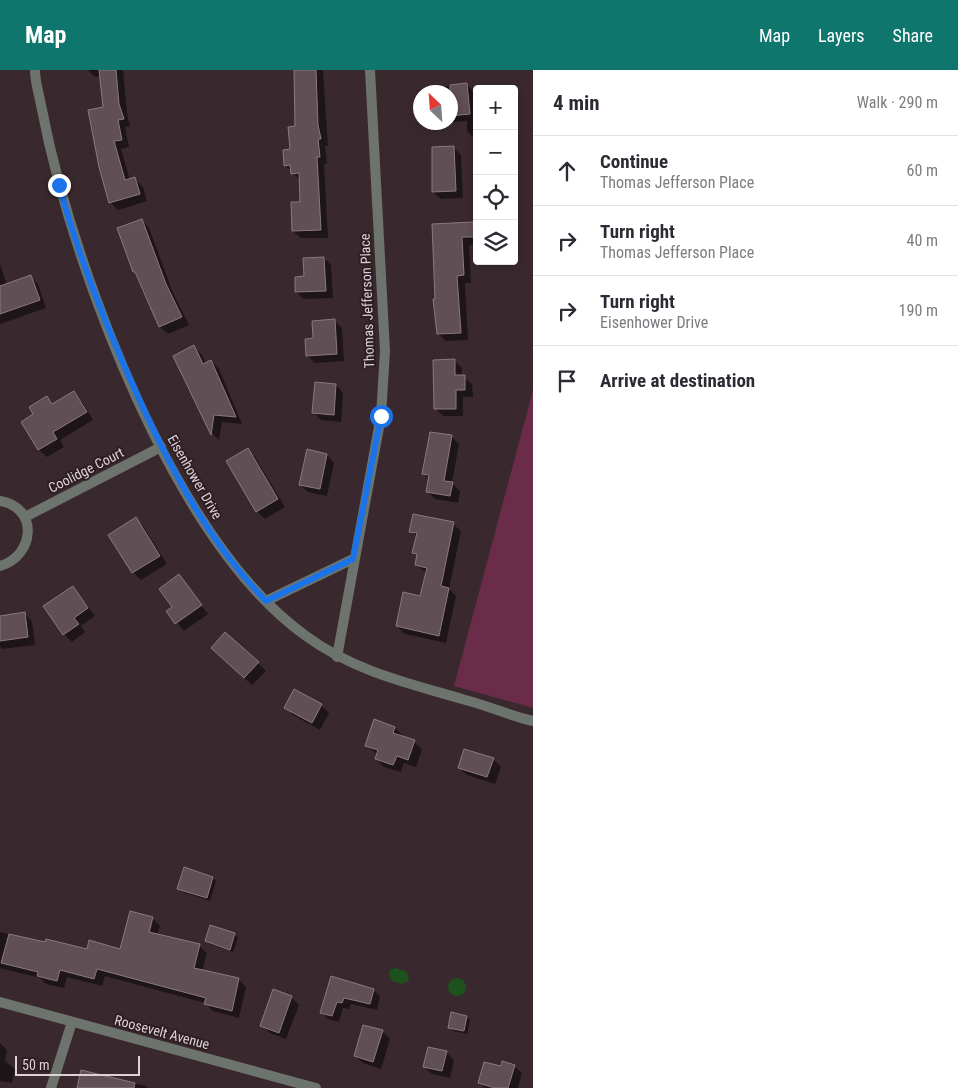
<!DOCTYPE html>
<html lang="en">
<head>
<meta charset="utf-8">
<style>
	:root { --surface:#fff; --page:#f7f7f7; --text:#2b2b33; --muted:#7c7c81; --line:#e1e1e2; --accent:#0f766e }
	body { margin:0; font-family:"Roboto Condensed",sans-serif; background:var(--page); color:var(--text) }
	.controls { position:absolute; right:15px; top:15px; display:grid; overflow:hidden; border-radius:5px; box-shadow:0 2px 8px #0003 }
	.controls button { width:45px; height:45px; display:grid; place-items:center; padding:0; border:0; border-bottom:1px solid var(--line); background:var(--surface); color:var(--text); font:25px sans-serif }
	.compass { position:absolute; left:413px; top:15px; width:45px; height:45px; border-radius:50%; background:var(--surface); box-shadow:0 2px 8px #0003; rotate:335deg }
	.scale { position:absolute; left:15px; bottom:12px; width:125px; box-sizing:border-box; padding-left:5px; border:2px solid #ddd2d6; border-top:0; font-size:14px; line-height:18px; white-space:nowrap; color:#ddd2d6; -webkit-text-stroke:4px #2e1f25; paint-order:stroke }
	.stop { position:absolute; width:15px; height:15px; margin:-11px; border:4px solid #1a73e8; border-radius:50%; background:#fff }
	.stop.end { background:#1a73e8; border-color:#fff; box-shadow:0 1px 5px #0008 }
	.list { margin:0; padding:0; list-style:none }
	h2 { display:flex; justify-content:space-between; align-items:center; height:65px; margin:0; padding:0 20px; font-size:21px }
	h2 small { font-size:16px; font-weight:400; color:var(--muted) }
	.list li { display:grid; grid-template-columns:32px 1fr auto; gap:15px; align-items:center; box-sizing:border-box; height:70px; padding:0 20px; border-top:1px solid var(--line) }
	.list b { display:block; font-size:19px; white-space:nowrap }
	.list p { margin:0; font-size:16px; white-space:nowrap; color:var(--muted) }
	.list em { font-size:16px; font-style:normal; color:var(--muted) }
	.icon { flex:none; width:28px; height:28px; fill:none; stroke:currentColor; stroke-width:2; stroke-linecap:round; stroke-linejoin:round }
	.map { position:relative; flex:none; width:533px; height:1018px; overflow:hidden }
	header { display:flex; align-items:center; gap:30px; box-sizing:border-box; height:70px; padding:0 25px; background:var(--accent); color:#fff }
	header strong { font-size:24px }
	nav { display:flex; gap:28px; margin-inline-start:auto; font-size:18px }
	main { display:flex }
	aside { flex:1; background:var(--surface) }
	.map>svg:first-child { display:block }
</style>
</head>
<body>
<header>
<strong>Map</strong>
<nav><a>Map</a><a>Layers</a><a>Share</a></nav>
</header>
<main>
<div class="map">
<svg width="533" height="1018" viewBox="0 0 533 1018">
	<rect width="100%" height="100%" fill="#39292f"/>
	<path fill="#6b2c4a" d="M533,320V638L454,616Z"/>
	<g fill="#1e521c">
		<path d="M395,898L407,902L409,910L402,914L392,911L389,905L390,900Z"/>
		<circle cx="457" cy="917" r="9"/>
	</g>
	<g fill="#0007" fill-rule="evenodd">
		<path d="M88,0H123L127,43L130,56L125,57L129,77L121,79L130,110L135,109L143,117L147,131L118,140L110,132L101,6L95,7Z"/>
		<path d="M295,0H323L328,76H325L327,94H324L328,168H301L293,161L301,133V111L285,95L297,58Z"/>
		<path d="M467,14L473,21L477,43V68H474L467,61V51L442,53L441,52H450V22H433V18Z"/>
		<path d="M453,77L461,85L463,128L441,129L433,122Z"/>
		<path d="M142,150L149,158L173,223L189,255L168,264L160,257L134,202Z"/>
		<path d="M473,153L477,157V174L469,175L471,213H465L468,270L446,271L438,264L434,155Z"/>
		<path d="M324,188L331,195L333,228L304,229L296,222L305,207Z"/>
		<path d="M0,193L7,215L30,207L38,214L46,238L0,254Z"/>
		<path d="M335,251L342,258L344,291L315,293L307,285L314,269Z"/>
		<path d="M194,277L202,285L206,294L211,291L219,299L242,354L222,352L219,370L213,364L175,286Z"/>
		<path d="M454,290L462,298V306L472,314L473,327H463V346H443L436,339Z"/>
		<path d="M336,315L343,323L341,352L321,350L314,343Z"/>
		<path d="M74,322L81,330L93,350L60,370L64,377L47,387L39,380L22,352L35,344L47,327L54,334Z"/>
		<path d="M451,366L459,374L452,413L460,421L458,433L435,429L427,421L429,409L424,404Z"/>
		<path d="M248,380L255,387L285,437L265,449L257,442L228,392Z"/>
		<path d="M327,385L334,393L327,426L308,422L300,415Z"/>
		<path d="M135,449L143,456L167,494L141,510L133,502L110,465Z"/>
		<path d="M453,454L461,461L449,519L456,526L446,573L405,564L397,556L421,528L427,503L416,495L418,487L414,483L417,467L411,461Z"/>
		<path d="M179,506L208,544L184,561L168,542L173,537Z"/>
		<path d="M73,518L95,546L81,556L85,562L72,572L64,564Z"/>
		<path d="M25,544L32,551L35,575L2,579L0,576V547Z"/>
		<path d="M220,586L258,593L266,601L252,615Z"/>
		<path d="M295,620L321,635L329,643L320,660L293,645L285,637Z"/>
		<path d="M375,651L395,658L402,665V667L414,672L422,679L416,697L404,693L401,702L384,697L376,689L378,685L367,676Z"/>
		<path d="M493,689L501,697L495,714L467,705L459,698Z"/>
		<path d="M213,808L216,811L210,831L182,822L178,819Z"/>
		<path d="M152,848L160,856L157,865L199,876L207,883L202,901L239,910L246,917L239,948L213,941L205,933L105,906L102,916L67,907L64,918L46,914L40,908L0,898V862L46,874L88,880H121ZM150,851H153L149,868H146Z"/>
		<path d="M234,864L238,868L233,882L210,874L206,871Z"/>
		<path d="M332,907L373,920L380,926L377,940L351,934L349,939L343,938L339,952L328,949L321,942Z"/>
		<path d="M291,927L299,935L286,969L270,963L262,956Z"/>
		<path d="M467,947L470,950L467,964L453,961L449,957Z"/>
		<path d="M382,961L390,969L381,999L363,993L355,986Z"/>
		<path d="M0,973L7,980L5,991L15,999L12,1013L0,1011Z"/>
		<path d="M446,982L454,990L450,1008L432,1004L424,997Z"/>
		<path d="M514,996L522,1003L518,1018H485L480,1013L502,998Z"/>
		<path d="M82,1001L146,1016L148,1018H78Z"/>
	</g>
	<g fill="#614f56" stroke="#8c7980">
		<path d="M99,0H116L119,34L124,49L118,50L122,70L114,71L125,110L135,107L140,124L109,133L99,97L88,40L103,37Z"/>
		<path d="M294,0H316L318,55L321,69H318L320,87H317L321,160L292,161L291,132H300L299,103L291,104L290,95L284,96L283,80L290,79L288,57L295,56Z"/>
		<path d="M467,13L470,44L450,46V15Z"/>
		<path d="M454,76L456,121L432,122V77Z"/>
		<path d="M142,149L166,214L182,247L159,257L135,202H133L117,158Z"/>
		<path d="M473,152L474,167H462L464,205L457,206L461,263L437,264L433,229H435L432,154Z"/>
		<path d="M324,187L326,221L295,222V207L304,206L303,188Z"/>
		<path d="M31,205L40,230L0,244V216Z"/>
		<path d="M335,249L337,284L306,286L305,269L313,268L312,251Z"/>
		<path d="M194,275L203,294L211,290L236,347L214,345L211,365L173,286Z"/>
		<path d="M455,289V305H465V320H456V339H434L433,290Z"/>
		<path d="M315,312L336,314L334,345L312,343Z"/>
		<path d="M74,321L87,342L53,362L57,369L38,380L21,352L33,344L29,337L47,326L52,334Z"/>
		<path d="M430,362L452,365L444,411L453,412L450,426L426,422L429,405L422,404Z"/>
		<path d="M248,378L278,429L256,442L226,391Z"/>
		<path d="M307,379L327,384L320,419L299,415Z"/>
		<path d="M413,444L454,452L441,516L449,518L439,566L396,556L403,522L420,526L427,498L415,495L417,484L412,483L417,463L409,462Z"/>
		<path d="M136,447L160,486L132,503L108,465Z"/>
		<path d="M179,504L202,535L175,554L166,541L172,537L159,519Z"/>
		<path d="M73,516L88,538L74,548L79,554L63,565L43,536Z"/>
		<path d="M25,542L28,567L0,571V546Z"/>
		<path d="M225,562L259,592L244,608L211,578Z"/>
		<path d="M294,619L322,634L312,653L284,638Z"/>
		<path d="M374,649L395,657L393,663L415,670L408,690L397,686L393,695L375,689L378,680L365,676Z"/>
		<path d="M464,679L494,688L487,707L458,698Z"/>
		<path d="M184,797L213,807L207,828L177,819Z"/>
		<path d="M130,841L153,847L149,862L200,874L194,898L239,908L232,941L204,934L206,928L97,899L94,909L60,900L57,911L37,906L38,902L1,893L9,864L45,872L46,869L87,879L89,870L120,879Z"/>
		<path d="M210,855L235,863L230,880L205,871Z"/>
		<path d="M331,906L374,919L370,934L344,928L342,933L337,932L332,946L320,943Z"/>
		<path d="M273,919L292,926L279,963L260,956Z"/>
		<path d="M451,942L467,946L464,961L448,958Z"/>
		<path d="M363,955L383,960L373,992L354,986Z"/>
		<path d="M428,977L447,981L442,1001L423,997Z"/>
		<path d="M502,991L515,995L508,1018H495L478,1013L484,992L501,996Z"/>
		<path d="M81,1000L135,1013L134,1018H77Z"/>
	</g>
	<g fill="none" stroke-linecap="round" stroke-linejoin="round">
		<path stroke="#6d736d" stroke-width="10" d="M51,1018L72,952"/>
		<g stroke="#6d736d" stroke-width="10">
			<path d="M35,0C35,12 39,24 41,35C46,61 52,87 59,113C97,252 185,480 306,566C355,602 412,614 469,631C491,637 511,646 533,651"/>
			<path d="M0,431C39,437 35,486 0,496"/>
			<path d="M25,447L161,377"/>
			<path d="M266,531L353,489"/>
			<path d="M337,587L381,346L385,281L370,0"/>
			<path d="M0,932L316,1018"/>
		</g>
	</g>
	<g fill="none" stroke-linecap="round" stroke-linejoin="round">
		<path stroke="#1a73e8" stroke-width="6" d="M59,115C79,188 107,259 139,329C172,401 210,474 266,531L353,489L381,346"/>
	</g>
	<g text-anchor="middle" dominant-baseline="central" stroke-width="4" stroke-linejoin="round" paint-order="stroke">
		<g font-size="14" fill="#ddd2d6" stroke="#2e1f25">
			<text transform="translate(367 231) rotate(-92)">Thomas Jefferson Place</text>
			<text transform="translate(86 400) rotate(-27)">Coolidge Court</text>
			<text transform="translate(195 407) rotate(60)">Eisenhower Drive</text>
			<text transform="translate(162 962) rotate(15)">Roosevelt Avenue</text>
		</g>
	</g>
</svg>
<div class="controls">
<button>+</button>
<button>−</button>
<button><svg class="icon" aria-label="locate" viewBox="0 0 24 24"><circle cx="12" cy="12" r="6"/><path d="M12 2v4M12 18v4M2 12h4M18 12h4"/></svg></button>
<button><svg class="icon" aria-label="layers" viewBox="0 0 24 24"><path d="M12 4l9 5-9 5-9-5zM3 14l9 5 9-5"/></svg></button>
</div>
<svg class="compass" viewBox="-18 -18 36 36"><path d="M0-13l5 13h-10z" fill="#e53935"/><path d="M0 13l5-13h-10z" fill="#7c7c81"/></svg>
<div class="scale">50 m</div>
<div class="stop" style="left:381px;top:346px"></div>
<div class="stop end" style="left:59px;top:115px"></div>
</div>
<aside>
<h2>4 min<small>Walk · 290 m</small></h2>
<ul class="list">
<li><svg class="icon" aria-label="ahead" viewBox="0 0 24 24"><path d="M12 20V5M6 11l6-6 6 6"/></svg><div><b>Continue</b><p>Thomas Jefferson Place</p></div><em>60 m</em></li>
<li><svg class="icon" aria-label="right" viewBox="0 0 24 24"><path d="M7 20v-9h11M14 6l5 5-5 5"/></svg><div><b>Turn right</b><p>Thomas Jefferson Place</p></div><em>40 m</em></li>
<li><svg class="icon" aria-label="right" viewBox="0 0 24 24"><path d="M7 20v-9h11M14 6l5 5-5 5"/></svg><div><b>Turn right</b><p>Eisenhower Drive</p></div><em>190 m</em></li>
<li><svg class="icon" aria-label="arrive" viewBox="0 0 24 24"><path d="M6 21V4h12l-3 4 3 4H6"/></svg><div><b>Arrive at destination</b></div></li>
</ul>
</aside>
</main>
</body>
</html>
